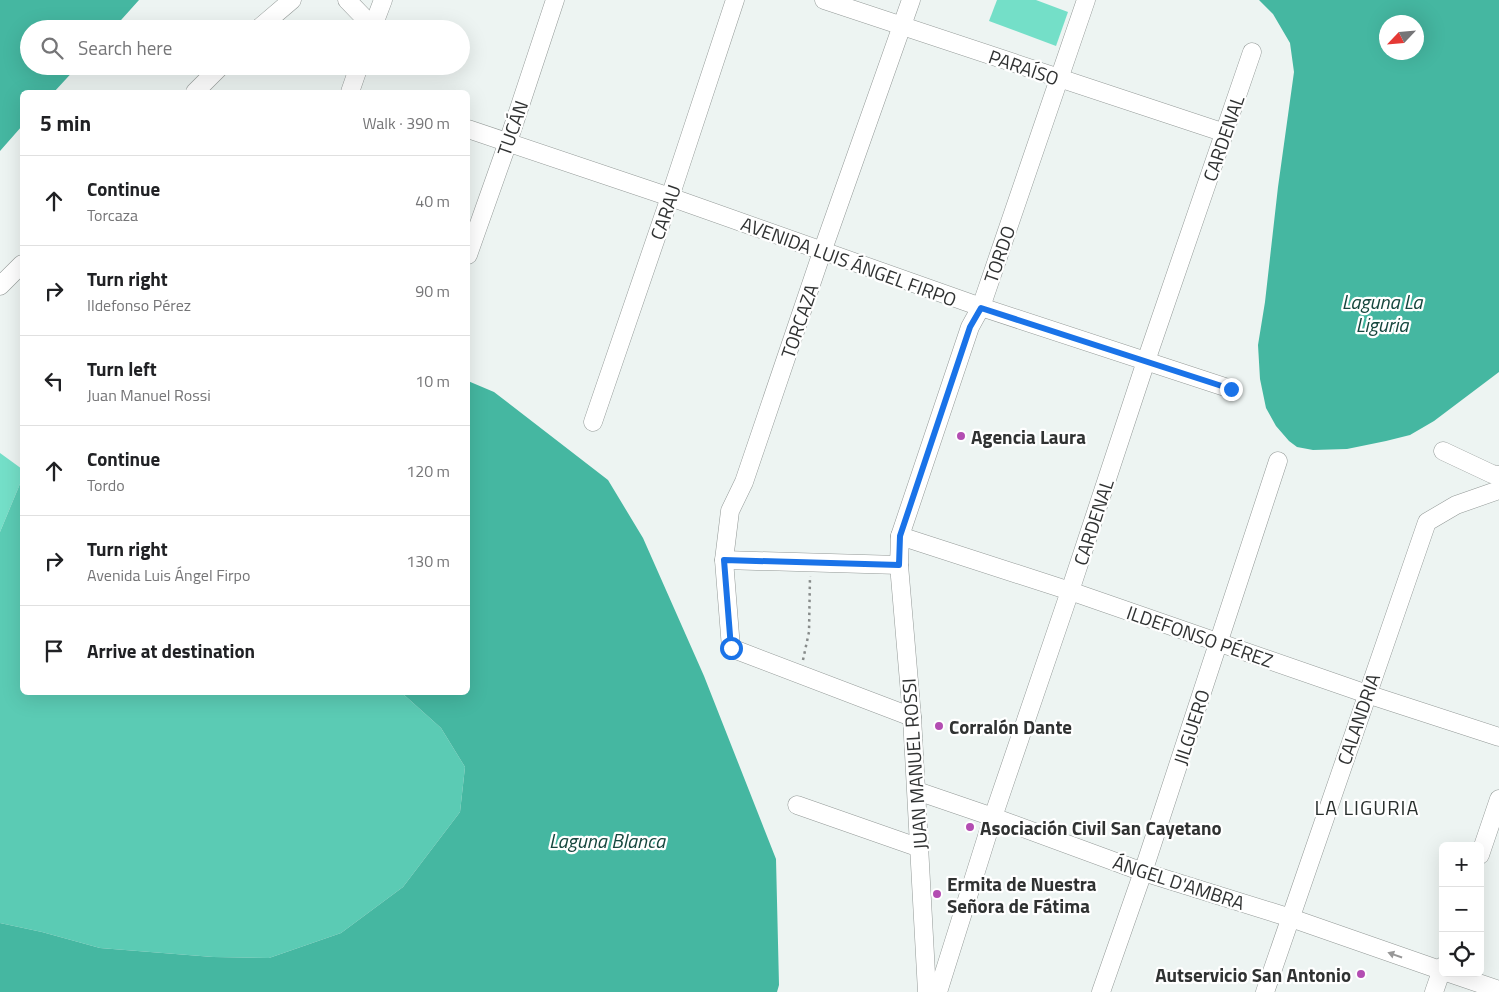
<!DOCTYPE html>
<html lang="en">
<head>
<meta charset="utf-8">
<style>
	:root { --surface:#fff; --page:#f6f6f6; --text:#202124; --muted:#757577; --line:#e0e0e0 }
	body { margin:0; font-family:"Titillium Web",sans-serif; background:var(--page); color:var(--text) }
	.controls { position:absolute; right:15px; bottom:15px; display:grid; overflow:hidden; border-radius:8px; box-shadow:0 5px 20px #0002 }
	.controls button { width:45px; height:45px; display:grid; place-items:center; padding:0; border:0; border-bottom:1px solid var(--line); background:var(--surface); color:var(--text); font:25px sans-serif }
	.compass { position:absolute; left:1379px; top:15px; width:45px; height:45px; border-radius:50%; background:var(--surface); box-shadow:0 5px 20px #0002; rotate:244deg }
	.stop { position:absolute; width:15px; height:15px; margin:-11px; border:4px solid #1a73e8; border-radius:50%; background:#fff }
	.stop.end { background:#1a73e8; border-color:#fff; box-shadow:0 1px 5px #0008 }
	.list { margin:0; padding:0; list-style:none }
	h2 { display:flex; justify-content:space-between; align-items:center; height:65px; margin:0; padding:0 20px; font-size:21px }
	h2 small { font-size:16px; font-weight:400; color:var(--muted) }
	.list li { display:grid; grid-template-columns:32px 1fr auto; gap:15px; align-items:center; box-sizing:border-box; height:90px; padding:0 20px; border-top:1px solid var(--line) }
	.list b { display:block; font-size:19px; white-space:nowrap }
	.list p { margin:0; font-size:16px; white-space:nowrap; color:var(--muted) }
	.list em { font-size:16px; font-style:normal; color:var(--muted) }
	.icon { flex:none; width:28px; height:28px; fill:none; stroke:currentColor; stroke-width:2; stroke-linecap:round; stroke-linejoin:round }
	.map { position:relative; flex:none; width:1499px; height:992px; overflow:hidden }
	.search { position:absolute; background:var(--surface); box-shadow:0 5px 20px #0002; left:20px; top:20px; width:450px; height:55px; display:flex; align-items:center; gap:12px; box-sizing:border-box; padding:0 18px; border-radius:28px; color:var(--muted); font-size:19px }
	.panel { position:absolute; background:var(--surface); box-shadow:0 5px 20px #0002; left:20px; top:90px; width:450px; height:605px; border-radius:8px }
	.map>svg:first-child { display:block }
</style>
</head>
<body>
<div class="map">
<svg width="1499" height="992" viewBox="0 0 1499 992">
	<rect width="100%" height="100%" fill="#edf4f2"/>
	<g fill="#74dfc8">
		<path d="M997,0H1036L1068,12L1056,46L989,21Z"/>
		<path d="M0,453L22,469V479L0,532Z"/>
	</g>
	<path fill="#5bcbb4" d="M22,479V692L402,693L441,728L465,767L460,812L403,887L341,933L269,958L213,957L100,948L42,932L0,923V532Z"/>
	<g fill="#45b7a1" fill-rule="evenodd">
		<path d="M0,0H139L113,29H29V66H78L54,92H22V126L0,151Z"/>
		<path d="M1259,0H1499V372L1434,421L1410,435L1386,441L1347,449L1313,450L1297,447L1289,441L1276,426L1266,408L1260,379L1258,345L1265,302L1278,187L1294,72L1290,43L1273,14ZM1416,22V52H1386V22Z"/>
		<path d="M468,381L494,392L608,480L643,538L704,676L776,859L779,985L777,992H0V923L42,932L100,948L213,957L269,958L341,933L403,887L460,812L465,767L441,728L402,693L468,692Z"/>
	</g>
	<g fill="none" stroke-linecap="round" stroke-linejoin="round">
		<defs>
			<g id="minor">
				<path d="M347,0L373,27"/>
				<path d="M824,0L1225,133"/>
				<path d="M911,0L822,252L744,482L730,511L724,560L731,648L912,717"/>
				<path d="M258,29L292,0"/>
				<path d="M372,29L383,0"/>
				<path d="M195,92L221,66"/>
				<path d="M350,92L359,66"/>
				<path d="M468,129L670,197L981,307L1231,389"/>
				<path d="M468,255L508,142L555,0"/>
				<path d="M0,286L22,264"/>
				<path d="M593,422L670,197L735,0"/>
				<path d="M1443,451L1492,474L1499,475"/>
				<path d="M900,536L1070,591L1367,694L1499,737"/>
				<path d="M724,560L899,565"/>
				<path d="M917,791L993,817L1143,872L1291,918L1443,971"/>
				<path d="M797,805L920,848"/>
				<path d="M1480,855L1499,799"/>
				<path d="M1449,973L1499,990"/>
				<path d="M927,992L912,717L899,565L900,536L970,327L981,307L1086,0"/>
				<path d="M938,992L993,817L1070,591L1146,361L1252,52"/>
				<path d="M1101,992L1143,872L1278,461"/>
				<path d="M1265,992L1427,522L1456,505L1499,490"/>
				<path d="M1434,992L1443,966"/>
			</g>
		</defs>
		<use href="#minor" stroke="#939997" stroke-width="19"/>
		<path stroke="#878b8a" stroke-width="2.5" stroke-dasharray="2.5 4" stroke-linecap="butt" d="M803,660L809,632L810,576"/>
		<use href="#minor" stroke="#fff" stroke-width="18"/>
	</g>
	<defs><path id="oneway-solid" d="M-6-.8H1V-3.2L6.5 0L1 3.2V.8H-6Z" transform="scale(1.25)"/></defs>
	<use fill="#989898" href="#oneway-solid" transform="translate(1395 955) rotate(-161)"/>
	<g fill="none" stroke-linecap="round" stroke-linejoin="round">
		<path stroke="#1a73e8" stroke-width="6" d="M731,648L724,560L899,565L900,536L970,327L981,308L1231,389"/>
	</g>
	<g fill="#b34db2" stroke="#fff" stroke-width="2">
		<circle cx="961" cy="436" r="5"/>
		<circle cx="939" cy="726" r="5"/>
		<circle cx="970" cy="827" r="5"/>
		<circle cx="937" cy="894" r="5"/>
		<circle cx="1361" cy="974" r="5"/>
	</g>
	<g text-anchor="middle" dominant-baseline="central" stroke-width="4.5" stroke-linejoin="round" paint-order="stroke">
		<g font-size="19" fill="#303232" stroke="#fff">
			<text transform="translate(1024 67) rotate(19)">PARAÍSO</text>
			<text transform="translate(512 128) rotate(-71)">TUCÁN</text>
			<text transform="translate(1223 138) rotate(-71)">CARDENAL</text>
			<text transform="translate(665 212) rotate(-71)">CARAU</text>
			<text transform="translate(999 254) rotate(-71)">TORDO</text>
			<text transform="translate(849 261) rotate(20)">AVENIDA LUIS ÁNGEL FIRPO</text>
			<text transform="translate(799 321) rotate(-71)">TORCAZA</text>
			<text transform="translate(1093 522) rotate(-72)">CARDENAL</text>
			<text transform="translate(1200 636) rotate(19)">ILDEFONSO PÉREZ</text>
			<text transform="translate(1358 719) rotate(-71)">CALANDRIA</text>
			<text transform="translate(1191 727) rotate(-72)">JILGUERO</text>
			<text transform="translate(914 764) rotate(-94)">JUAN MANUEL ROSSI</text>
			<text transform="translate(1179 882) rotate(18)">ÁNGEL D'AMBRA</text>
		</g>
		<g font-size="19" font-weight="bold" fill="#303232" stroke="#fff" text-anchor="start">
			<text x="971" y="436">Agencia Laura</text>
			<text x="949" y="726">Corralón Dante</text>
			<text x="980" y="827">Asociación Civil San Cayetano</text>
			<text x="947" y="883">Ermita de Nuestra<tspan x="947" dy="22">Señora de Fátima</tspan></text>
			<text x="1351" y="974" text-anchor="end">Autservicio San Antonio</text>
		</g>
		<g font-size="20" font-style="italic" fill="#16473e" stroke="#fff">
			<text x="1382" y="301">Laguna La<tspan x="1382" dy="23">Liguria</tspan></text>
			<text x="607" y="840">Laguna Blanca</text>
		</g>
		<g font-size="20" letter-spacing="1" fill="#292f2d" stroke="#fff">
			<text x="1367" y="807">LA LIGURIA</text>
		</g>
	</g>
</svg>
<div class="controls">
<button>+</button>
<button>−</button>
<button><svg class="icon" aria-label="locate" viewBox="0 0 24 24"><circle cx="12" cy="12" r="6"/><path d="M12 2v4M12 18v4M2 12h4M18 12h4"/></svg></button>
</div>
<svg class="compass" viewBox="-18 -18 36 36"><path d="M0-13l5 13h-10z" fill="#e53935"/><path d="M0 13l5-13h-10z" fill="#757577"/></svg>
<div class="stop" style="left:731px;top:648px"></div>
<div class="stop end" style="left:1231px;top:389px"></div>
<div class="search"><svg class="icon" aria-label="search" viewBox="0 0 24 24"><circle cx="10" cy="10" r="6"/><path d="M15 15l6 6"/></svg>Search here</div>
<section class="panel">
<h2>5 min<small>Walk · 390 m</small></h2>
<ul class="list">
<li><svg class="icon" aria-label="ahead" viewBox="0 0 24 24"><path d="M12 20V5M6 11l6-6 6 6"/></svg><div><b>Continue</b><p>Torcaza</p></div><em>40 m</em></li>
<li><svg class="icon" aria-label="right" viewBox="0 0 24 24"><path d="M7 20v-9h11M14 6l5 5-5 5"/></svg><div><b>Turn right</b><p>Ildefonso Pérez</p></div><em>90 m</em></li>
<li><svg class="icon" aria-label="left" viewBox="0 0 24 24"><path d="M17 20v-9H6M10 6l-5 5 5 5"/></svg><div><b>Turn left</b><p>Juan Manuel Rossi</p></div><em>10 m</em></li>
<li><svg class="icon" aria-label="ahead" viewBox="0 0 24 24"><path d="M12 20V5M6 11l6-6 6 6"/></svg><div><b>Continue</b><p>Tordo</p></div><em>120 m</em></li>
<li><svg class="icon" aria-label="right" viewBox="0 0 24 24"><path d="M7 20v-9h11M14 6l5 5-5 5"/></svg><div><b>Turn right</b><p>Avenida Luis Ángel Firpo</p></div><em>130 m</em></li>
<li><svg class="icon" aria-label="arrive" viewBox="0 0 24 24"><path d="M6 21V4h12l-3 4 3 4H6"/></svg><div><b>Arrive at destination</b></div></li>
</ul>
</section>
</div>
</body>
</html>
